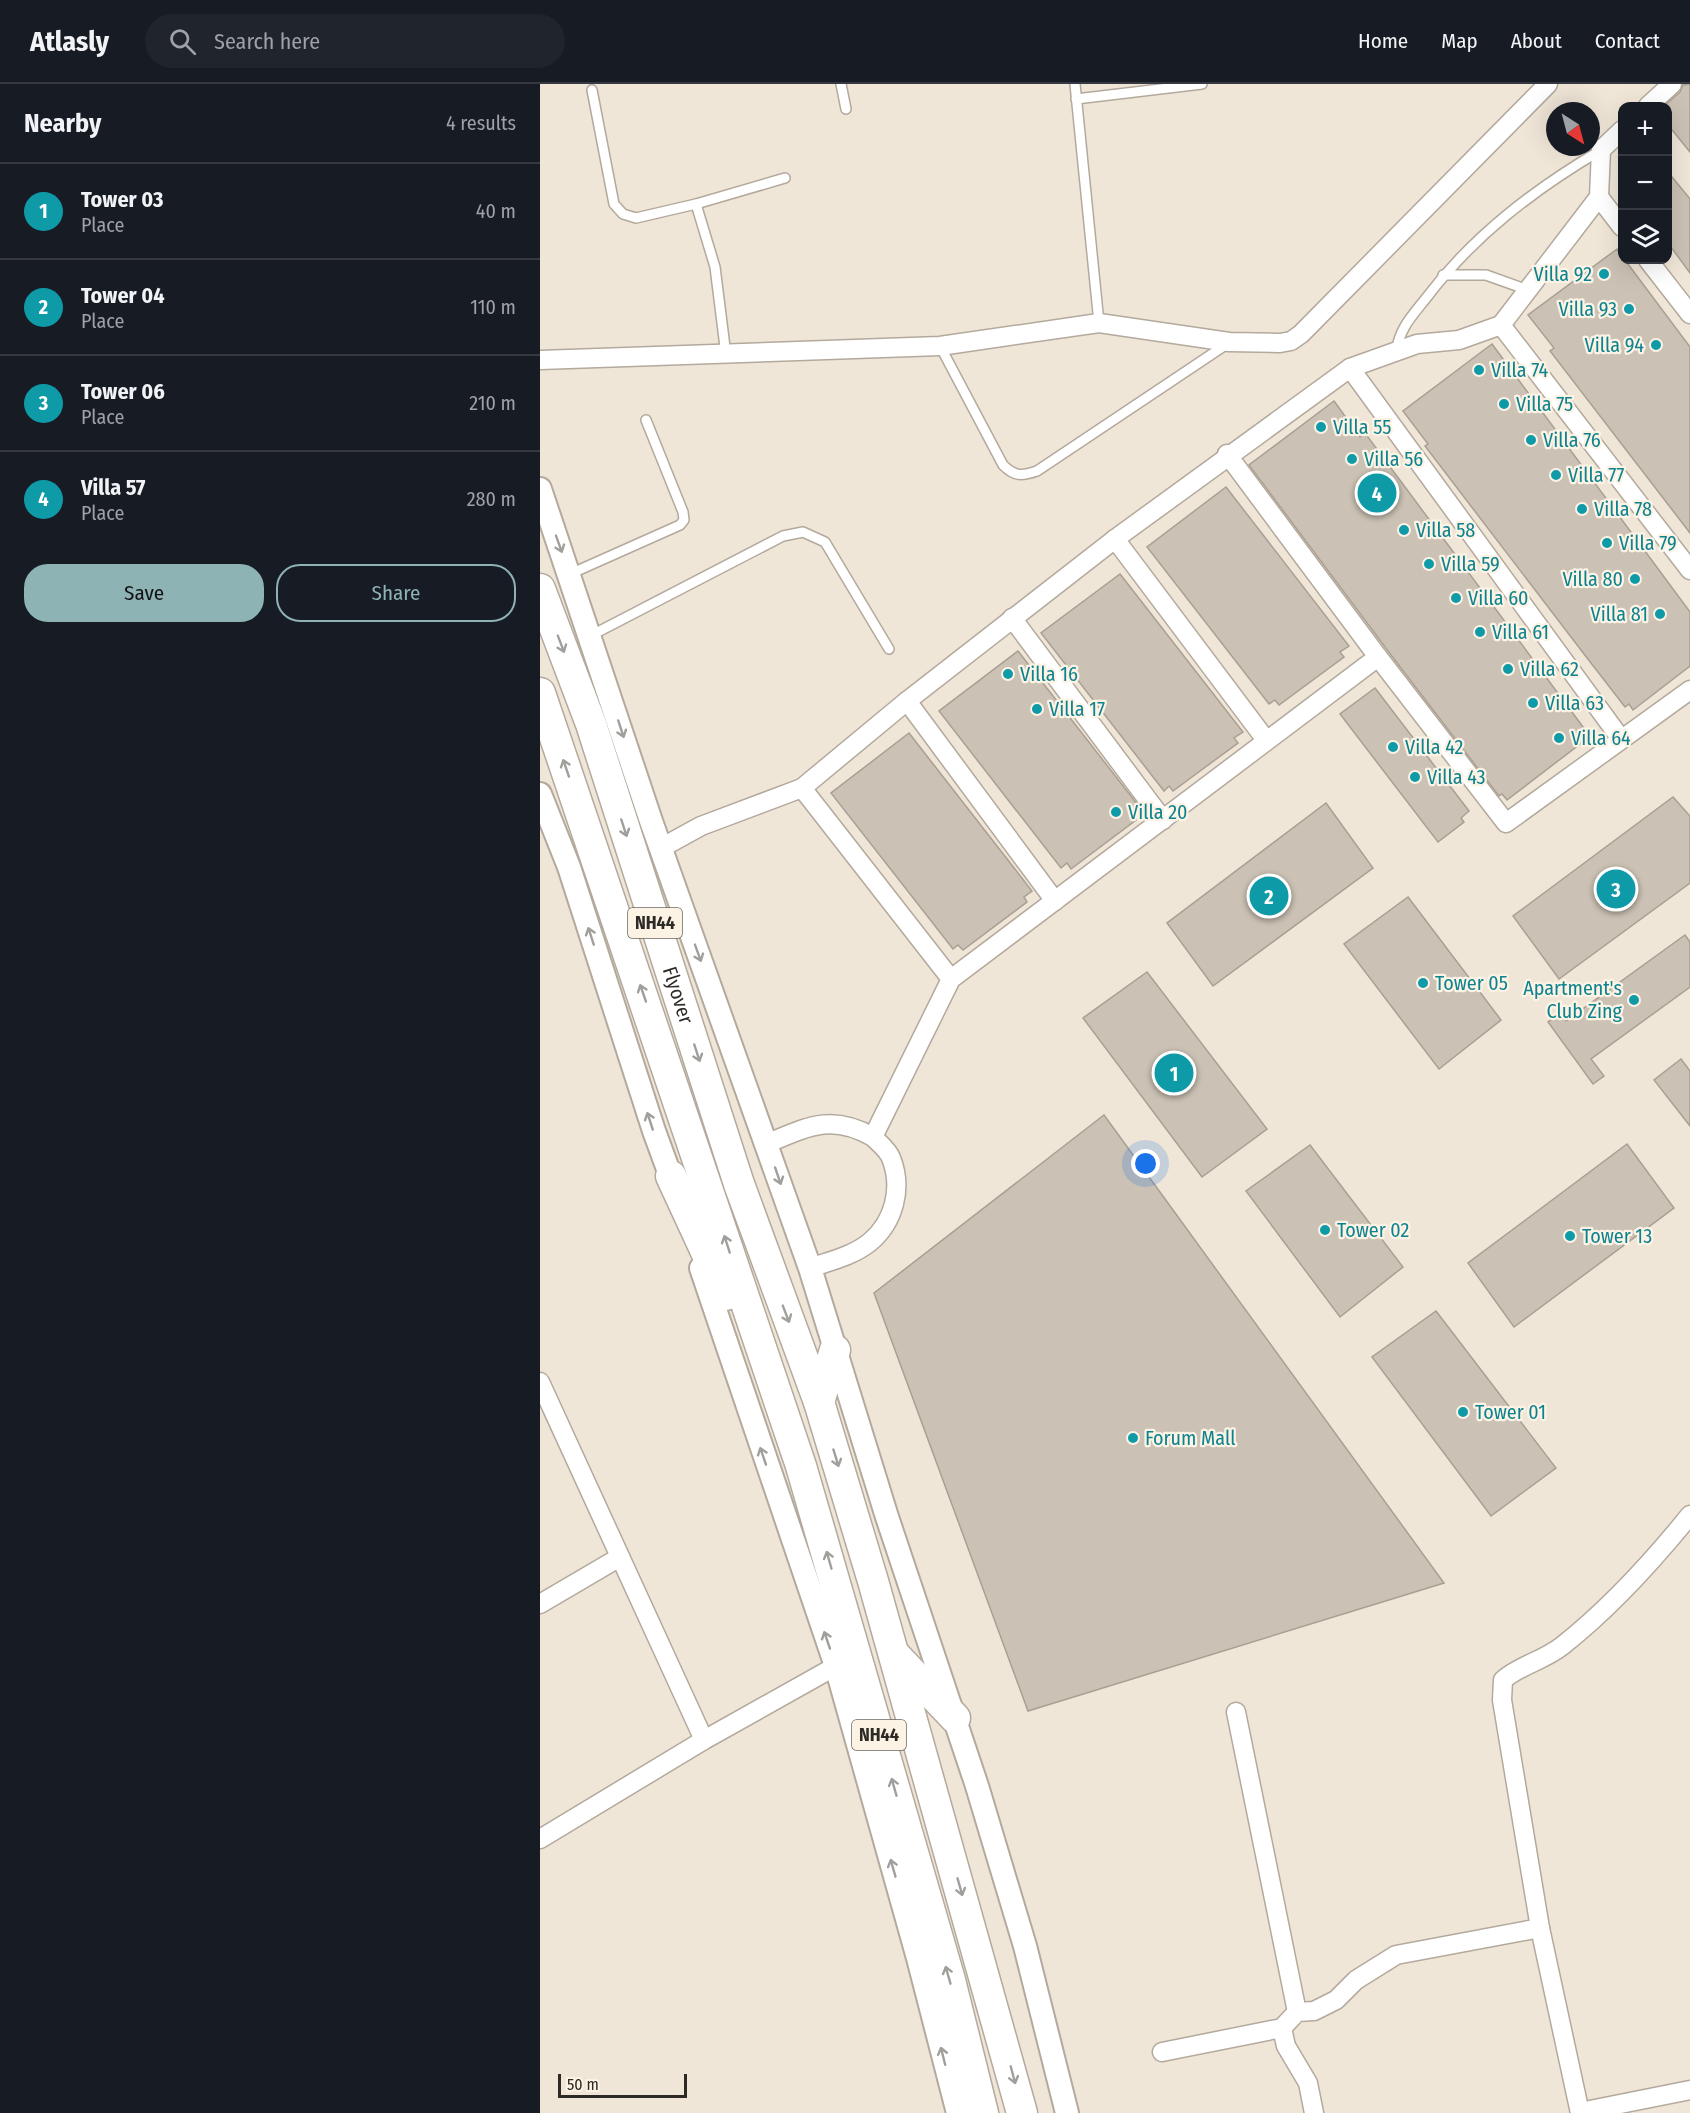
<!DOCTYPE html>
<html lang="en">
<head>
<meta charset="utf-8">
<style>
	:root { --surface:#171b24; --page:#20242c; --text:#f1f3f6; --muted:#9ea1a6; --line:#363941; --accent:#8eb3b5 }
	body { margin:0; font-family:"Fira Sans Condensed",sans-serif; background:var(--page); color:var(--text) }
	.controls { position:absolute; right:18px; top:18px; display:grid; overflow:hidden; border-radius:12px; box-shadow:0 6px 24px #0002 }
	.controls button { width:54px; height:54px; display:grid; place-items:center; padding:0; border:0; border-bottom:2px solid var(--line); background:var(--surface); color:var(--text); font:30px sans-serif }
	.compass { position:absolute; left:1006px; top:18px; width:54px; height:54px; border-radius:50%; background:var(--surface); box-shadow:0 6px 24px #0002; rotate:144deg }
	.scale { position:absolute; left:18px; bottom:15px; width:129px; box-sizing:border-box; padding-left:6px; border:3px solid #2d2924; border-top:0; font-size:16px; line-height:21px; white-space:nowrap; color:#2d2924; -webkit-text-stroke:4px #fdf3e5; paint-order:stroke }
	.you { position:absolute; left:606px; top:1080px; width:21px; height:21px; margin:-15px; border:4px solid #fff; border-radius:50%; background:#1a73e8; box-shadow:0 0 0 9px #1a73e833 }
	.badge { display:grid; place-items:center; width:39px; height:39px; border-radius:50%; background:var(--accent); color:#fff; font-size:20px; font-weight:700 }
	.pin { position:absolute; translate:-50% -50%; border:3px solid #fff; box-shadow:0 2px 6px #0006 }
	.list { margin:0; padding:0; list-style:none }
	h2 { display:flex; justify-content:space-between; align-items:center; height:78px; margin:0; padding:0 24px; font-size:26px }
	h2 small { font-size:20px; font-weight:400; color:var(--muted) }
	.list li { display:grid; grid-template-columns:39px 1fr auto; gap:18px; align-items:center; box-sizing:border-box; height:96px; padding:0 24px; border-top:2px solid var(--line) }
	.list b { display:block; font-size:22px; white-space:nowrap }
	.list p { margin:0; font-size:20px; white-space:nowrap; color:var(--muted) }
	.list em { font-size:20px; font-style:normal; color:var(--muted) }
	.actions { display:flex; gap:12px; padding:18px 24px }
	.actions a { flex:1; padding:14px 0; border:2px solid var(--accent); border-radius:24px; text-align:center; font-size:21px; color:var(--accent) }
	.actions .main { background:var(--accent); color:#111 }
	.icon { flex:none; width:33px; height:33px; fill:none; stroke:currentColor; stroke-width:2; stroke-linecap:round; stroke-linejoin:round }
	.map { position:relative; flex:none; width:1150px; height:2029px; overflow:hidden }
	header { display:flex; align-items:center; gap:36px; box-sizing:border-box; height:84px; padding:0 30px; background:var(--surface); border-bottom:2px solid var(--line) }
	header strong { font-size:28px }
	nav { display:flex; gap:33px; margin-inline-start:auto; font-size:21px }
	.search { width:420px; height:54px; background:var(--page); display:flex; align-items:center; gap:15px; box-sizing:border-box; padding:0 21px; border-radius:33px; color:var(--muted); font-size:22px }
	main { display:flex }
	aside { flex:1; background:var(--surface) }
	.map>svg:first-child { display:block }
</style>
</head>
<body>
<header>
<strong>Atlasly</strong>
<div class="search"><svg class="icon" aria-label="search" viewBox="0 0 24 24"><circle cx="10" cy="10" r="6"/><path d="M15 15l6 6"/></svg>Search here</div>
<nav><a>Home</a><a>Map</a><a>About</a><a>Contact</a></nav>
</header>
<main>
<aside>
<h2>Nearby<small>4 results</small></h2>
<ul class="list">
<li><span class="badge" style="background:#0f9aa8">1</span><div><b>Tower 03</b><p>Place</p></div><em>40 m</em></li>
<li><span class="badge" style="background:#0f9aa8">2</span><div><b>Tower 04</b><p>Place</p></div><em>110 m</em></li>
<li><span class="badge" style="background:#0f9aa8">3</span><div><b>Tower 06</b><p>Place</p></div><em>210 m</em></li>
<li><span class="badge" style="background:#0f9aa8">4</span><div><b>Villa 57</b><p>Place</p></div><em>280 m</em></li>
</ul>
<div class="actions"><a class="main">Save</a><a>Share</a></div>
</aside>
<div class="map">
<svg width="1150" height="2029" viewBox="0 0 1150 2029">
	<rect width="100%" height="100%" fill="#f0e6d8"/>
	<g fill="#cbc1b4" stroke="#a99f92" stroke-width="1.5">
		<path d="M1150,0V68L1128,41V22H1124L1140,8L1143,1Z"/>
		<path d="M1128,88L1150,115V189L1128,159Z"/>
		<path d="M1077,165L1083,176H1085L1150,263V449L1010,267L1014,264L988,231Z"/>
		<path d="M952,260L1150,528V582L1093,626L1089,620L1085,623L1044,570L885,362L888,360L863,327Z"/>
		<path d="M794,317L820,353L825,349L1046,647L1040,652L1044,657L967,716L962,710L959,712L851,571L709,381Z"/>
		<path d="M686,403L809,562L800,568L804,573L739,621L735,616L729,620L607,463Z"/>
		<path d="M580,490L703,648L694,654L698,659L633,707L629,702L624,707L501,549Z"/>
		<path d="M478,567L601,725L592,731L596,736L531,785L527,779L521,784L399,627Z"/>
		<path d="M835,604L929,727L921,734L924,738L898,758L800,630Z"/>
		<path d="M369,649L492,807L484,813L487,818L423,866L418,861L413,865L291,709Z"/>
		<path d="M1133,713L1150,732V799L1019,895L973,832Z"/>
		<path d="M786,719L833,784L673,902L627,839Z"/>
		<path d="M868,813L961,936L899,985L804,860Z"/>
		<path d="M1145,851L1150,858V903L1051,975L1064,992L1053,1000L1008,938L1020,929L1026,937Z"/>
		<path d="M607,888L727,1045L662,1093L543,934Z"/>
		<path d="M1141,975L1150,987V1042L1114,996Z"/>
		<path d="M564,1031L904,1499L488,1627L334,1209Z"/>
		<path d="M1087,1060L1134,1124L974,1243L928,1179Z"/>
		<path d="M770,1061L863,1183L800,1233L706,1107Z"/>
		<path d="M896,1227L1016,1384L951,1432L832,1273Z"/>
	</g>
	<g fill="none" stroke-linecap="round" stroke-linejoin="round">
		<defs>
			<g id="service">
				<path d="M301,0L306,25"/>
				<path d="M535,0L559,239"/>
				<path d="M52,6L74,120L83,130L96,134L156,120L245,94"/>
				<path d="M536,15L662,0"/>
				<path d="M156,120L175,183L186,271"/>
				<path d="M903,191H946L988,206"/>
				<path d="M400,262L463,381C475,393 482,392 497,387L687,260"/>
				<path d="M856,268C860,243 872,232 887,213C934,151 995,105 1061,66"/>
				<path d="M30,490L140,441L144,436L143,428L106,336"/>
				<path d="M50,552L243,452L263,448L285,458L349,565"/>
			</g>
			<g id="minor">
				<path d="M1108,22L1132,0"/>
				<path d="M1059,113L1082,143"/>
				<path d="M1108,176L1150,230"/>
				<path d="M961,241L1150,486"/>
				<path d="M0,276L400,262L559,239L689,258L740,259L751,257L761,250L1008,0"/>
				<path d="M810,284L1081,655"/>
				<path d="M687,370L838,573"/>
				<path d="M575,455L726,656"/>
				<path d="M472,534L623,736"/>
				<path d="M367,617L515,817"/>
				<path d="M262,704L411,895"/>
				<path d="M121,764L161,742L262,704L367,617L575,455L810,284L877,260L919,256L961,241L1059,113L1061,66L1082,46"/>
				<path d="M226,1060C267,1043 291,1029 333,1053L411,895L838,573L966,739L1150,606"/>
				<path d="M270,1184C290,1177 313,1172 330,1158C354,1138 363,1104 351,1074C348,1066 339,1059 333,1053"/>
				<path d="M0,1298L164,1656"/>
				<path d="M0,1520L80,1473"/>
				<path d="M696,1628L757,1928"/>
				<path d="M0,1755L164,1656L296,1582"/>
				<path d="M742,1944L746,1962L768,1999L774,2029"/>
				<path d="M622,1968L742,1944L757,1928L774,1927L796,1916L816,1896L856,1871L1000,1844"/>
				<path d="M1040,2028L1150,2006"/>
				<path d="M1040,2029L1000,1844L962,1616L963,1596C980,1581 1003,1577 1022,1562C1069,1525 1112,1478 1150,1431"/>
			</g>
			<g id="tertiary">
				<path d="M0,405L111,737L270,1184L347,1433L437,1702L485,1862L527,2029"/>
				<path d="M0,710L29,783L114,1047L136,1107"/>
				<path d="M161,1184L296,1582L378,1874L418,2029"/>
			</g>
			<g id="trunk">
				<path id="s1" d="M0,505L51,640L199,1100L279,1318L333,1497L482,2029"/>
				<path d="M0,609L261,1382L410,1896L443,2029"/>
				<path d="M131,1092L186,1211"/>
				<path d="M279,1318L295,1266"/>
				<path d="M356,1572L415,1634"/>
			</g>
		</defs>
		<use href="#service" stroke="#b3a99c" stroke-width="12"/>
		<use href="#minor" stroke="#b3a99c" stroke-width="21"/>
		<use href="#tertiary" stroke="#b3a99c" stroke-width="26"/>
		<use href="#trunk" stroke="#b3a99c" stroke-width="33"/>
		<use href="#service" stroke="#fff" stroke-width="9"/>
		<use href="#minor" stroke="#fff" stroke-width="18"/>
		<use href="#tertiary" stroke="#fff" stroke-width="22"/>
		<use href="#trunk" stroke="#fff" stroke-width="30"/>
	</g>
	<defs><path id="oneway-shaft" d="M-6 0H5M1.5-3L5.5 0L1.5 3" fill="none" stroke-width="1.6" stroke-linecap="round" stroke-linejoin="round" transform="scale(1.5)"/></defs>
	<g stroke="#a09f9c">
		<use href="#oneway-shaft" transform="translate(19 460) rotate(70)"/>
		<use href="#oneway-shaft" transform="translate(21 560) rotate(69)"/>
		<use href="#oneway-shaft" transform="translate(81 645) rotate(72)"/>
		<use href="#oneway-shaft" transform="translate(26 684) rotate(-109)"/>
		<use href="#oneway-shaft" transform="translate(84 744) rotate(72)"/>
		<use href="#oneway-shaft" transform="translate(51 852) rotate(-108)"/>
		<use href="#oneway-shaft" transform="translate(158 869) rotate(70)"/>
		<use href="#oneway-shaft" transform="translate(103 909) rotate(-109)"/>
		<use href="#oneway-shaft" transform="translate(157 969) rotate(72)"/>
		<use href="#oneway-shaft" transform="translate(110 1037) rotate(-108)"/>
		<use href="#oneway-shaft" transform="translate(238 1092) rotate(71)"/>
		<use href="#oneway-shaft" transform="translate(187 1160) rotate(-108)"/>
		<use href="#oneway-shaft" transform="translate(246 1230) rotate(69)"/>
		<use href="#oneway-shaft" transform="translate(223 1372) rotate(-109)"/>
		<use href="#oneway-shaft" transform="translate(296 1374) rotate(73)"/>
		<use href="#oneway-shaft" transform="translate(289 1476) rotate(-106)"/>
		<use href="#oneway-shaft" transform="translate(287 1556) rotate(-109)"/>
		<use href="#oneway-shaft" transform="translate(354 1703) rotate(-106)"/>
		<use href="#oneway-shaft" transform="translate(353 1784) rotate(-106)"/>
		<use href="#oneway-shaft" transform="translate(420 1803) rotate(74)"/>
		<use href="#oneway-shaft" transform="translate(408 1891) rotate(-106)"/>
		<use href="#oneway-shaft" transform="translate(403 1972) rotate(-104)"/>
		<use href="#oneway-shaft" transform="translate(473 1991) rotate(75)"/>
	</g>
	<g fill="#0f9aa8" stroke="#fdf3e5" stroke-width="2">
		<circle cx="1064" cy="190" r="6"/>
		<circle cx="1089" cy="225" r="6"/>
		<circle cx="1116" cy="261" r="6"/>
		<circle cx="939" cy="286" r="6"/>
		<circle cx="964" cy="320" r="6"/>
		<circle cx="781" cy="343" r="6"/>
		<circle cx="991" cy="356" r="6"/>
		<circle cx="812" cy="375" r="6"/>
		<circle cx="1016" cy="391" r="6"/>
		<circle cx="1042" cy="425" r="6"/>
		<circle cx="864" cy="446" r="6"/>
		<circle cx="1067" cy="459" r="6"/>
		<circle cx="889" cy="480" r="6"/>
		<circle cx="1095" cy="495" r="6"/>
		<circle cx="916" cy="514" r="6"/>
		<circle cx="1120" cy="530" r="6"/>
		<circle cx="940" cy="548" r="6"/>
		<circle cx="968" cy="585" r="6"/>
		<circle cx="468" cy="590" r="6"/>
		<circle cx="993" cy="619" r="6"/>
		<circle cx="497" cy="625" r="6"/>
		<circle cx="1019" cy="654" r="6"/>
		<circle cx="853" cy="663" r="6"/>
		<circle cx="875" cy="693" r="6"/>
		<circle cx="576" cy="728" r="6"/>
		<circle cx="883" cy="899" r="6"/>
		<circle cx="1094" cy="916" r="6"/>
		<circle cx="785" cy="1146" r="6"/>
		<circle cx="1030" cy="1152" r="6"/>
		<circle cx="923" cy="1328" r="6"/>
		<circle cx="593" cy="1354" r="6"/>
	</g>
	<g text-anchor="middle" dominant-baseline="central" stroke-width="4.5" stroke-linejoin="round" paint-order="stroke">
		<g fill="#fdf3e5" stroke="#6b665e" stroke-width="1.5">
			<rect x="88" y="824" width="54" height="30" rx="4.5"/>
			<rect x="312" y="1636" width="54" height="30" rx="4.5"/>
		</g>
		<g font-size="18" font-weight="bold" fill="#2d2924">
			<text x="115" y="839">NH44</text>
			<text x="339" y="1651">NH44</text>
		</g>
		<g font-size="20" fill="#0d838f" stroke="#fdf3e5" text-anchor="start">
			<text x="1052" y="190" text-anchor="end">Villa 92</text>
			<text x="1077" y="225" text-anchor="end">Villa 93</text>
			<text x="1104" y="261" text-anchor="end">Villa 94</text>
			<text x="951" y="286">Villa 74</text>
			<text x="976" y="320">Villa 75</text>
			<text x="793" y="343">Villa 55</text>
			<text x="1003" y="356">Villa 76</text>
			<text x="824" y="375">Villa 56</text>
			<text x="1028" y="391">Villa 77</text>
			<text x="1054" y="425">Villa 78</text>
			<text x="876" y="446">Villa 58</text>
			<text x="1079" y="459">Villa 79</text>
			<text x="901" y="480">Villa 59</text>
			<text x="1083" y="495" text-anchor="end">Villa 80</text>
			<text x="928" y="514">Villa 60</text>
			<text x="1108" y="530" text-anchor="end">Villa 81</text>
			<text x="952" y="548">Villa 61</text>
			<text x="980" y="585">Villa 62</text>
			<text x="480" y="590">Villa 16</text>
			<text x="1005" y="619">Villa 63</text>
			<text x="509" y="625">Villa 17</text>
			<text x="1031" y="654">Villa 64</text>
			<text x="865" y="663">Villa 42</text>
			<text x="887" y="693">Villa 43</text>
			<text x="588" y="728">Villa 20</text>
			<text x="895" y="899">Tower 05</text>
			<text x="1082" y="904" text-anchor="end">Apartment's<tspan x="1082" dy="23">Club Zing</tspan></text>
			<text x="797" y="1146">Tower 02</text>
			<text x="1042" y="1152">Tower 13</text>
			<text x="935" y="1328">Tower 01</text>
			<text x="605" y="1354">Forum Mall</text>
		</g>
		<g font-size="20" fill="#2d2924" stroke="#fdf3e5">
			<text stroke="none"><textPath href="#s1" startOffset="429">Flyover</textPath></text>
		</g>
	</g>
</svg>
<div class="controls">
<button>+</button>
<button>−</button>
<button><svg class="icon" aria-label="layers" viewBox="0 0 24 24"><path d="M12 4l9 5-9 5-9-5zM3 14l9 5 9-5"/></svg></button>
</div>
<svg class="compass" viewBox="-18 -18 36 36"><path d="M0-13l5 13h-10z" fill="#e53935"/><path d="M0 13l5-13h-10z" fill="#9ea1a6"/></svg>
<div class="scale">50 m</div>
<div class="you"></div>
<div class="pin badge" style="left:634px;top:989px;background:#0f9aa8">1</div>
<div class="pin badge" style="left:729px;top:812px;background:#0f9aa8">2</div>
<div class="pin badge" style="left:1076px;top:805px;background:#0f9aa8">3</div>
<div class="pin badge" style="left:837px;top:409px;background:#0f9aa8">4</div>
</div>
</main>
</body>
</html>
